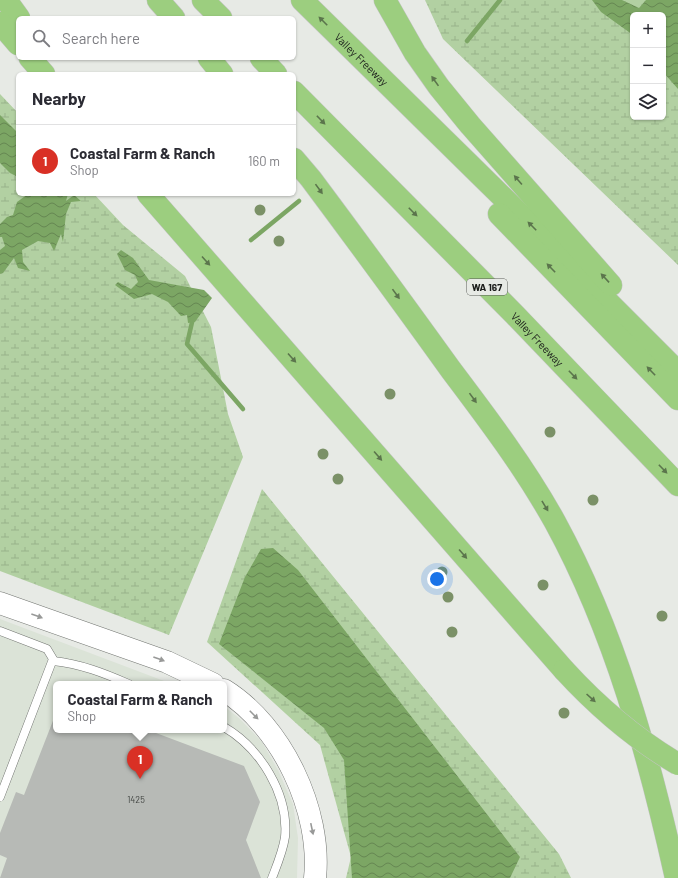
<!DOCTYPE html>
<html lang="en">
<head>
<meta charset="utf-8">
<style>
	:root { --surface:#fff; --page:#f2f2f3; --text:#2b2b33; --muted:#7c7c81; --line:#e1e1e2; --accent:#d93025 }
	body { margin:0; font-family:Barlow,sans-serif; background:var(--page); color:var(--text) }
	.controls { position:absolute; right:12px; top:12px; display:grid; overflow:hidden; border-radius:6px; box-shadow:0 1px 3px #0004 }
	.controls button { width:36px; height:36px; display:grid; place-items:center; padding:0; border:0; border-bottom:1px solid var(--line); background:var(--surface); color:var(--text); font:20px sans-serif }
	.you { position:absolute; left:437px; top:579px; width:14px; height:14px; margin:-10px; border:3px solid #fff; border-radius:50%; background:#1a73e8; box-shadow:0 0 0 6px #1a73e833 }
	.badge { display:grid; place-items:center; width:26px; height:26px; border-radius:50%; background:var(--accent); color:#fff; font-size:13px; font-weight:700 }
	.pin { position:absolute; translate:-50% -33px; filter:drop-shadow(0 1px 2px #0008) }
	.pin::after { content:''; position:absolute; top:21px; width:14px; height:12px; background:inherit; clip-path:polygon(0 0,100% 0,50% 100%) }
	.popup { position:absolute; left:53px; top:681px; width:174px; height:52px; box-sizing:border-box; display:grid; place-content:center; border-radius:6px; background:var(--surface); filter:drop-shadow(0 1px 3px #0005); font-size:13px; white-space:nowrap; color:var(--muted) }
	.popup b { font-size:15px; color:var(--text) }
	.popup::after { content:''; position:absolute; left:50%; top:100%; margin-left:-8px; border:8px solid transparent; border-top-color:var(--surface) }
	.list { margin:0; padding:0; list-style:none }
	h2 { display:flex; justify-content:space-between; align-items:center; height:52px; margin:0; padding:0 16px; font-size:17px }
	h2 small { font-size:13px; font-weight:400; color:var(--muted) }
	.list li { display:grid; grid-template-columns:26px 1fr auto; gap:12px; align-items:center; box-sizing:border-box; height:72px; padding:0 16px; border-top:1px solid var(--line) }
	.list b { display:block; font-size:15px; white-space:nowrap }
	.list p { margin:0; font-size:13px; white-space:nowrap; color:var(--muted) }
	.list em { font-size:13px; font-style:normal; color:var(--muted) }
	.icon { flex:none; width:22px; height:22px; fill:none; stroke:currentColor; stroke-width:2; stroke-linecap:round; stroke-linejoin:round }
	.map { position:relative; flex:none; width:678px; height:878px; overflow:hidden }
	.search { position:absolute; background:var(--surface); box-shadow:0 1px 3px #0004; left:16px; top:16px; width:280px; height:44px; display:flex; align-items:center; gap:10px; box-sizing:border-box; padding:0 14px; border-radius:6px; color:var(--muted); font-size:15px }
	.panel { position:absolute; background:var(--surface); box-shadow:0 1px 3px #0004; left:16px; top:72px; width:280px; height:124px; border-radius:6px }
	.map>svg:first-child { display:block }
</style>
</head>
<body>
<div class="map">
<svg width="678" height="878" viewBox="0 0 678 878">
	<defs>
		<pattern id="wetland-marsh" width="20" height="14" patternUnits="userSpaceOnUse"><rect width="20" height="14" fill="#b2d0a2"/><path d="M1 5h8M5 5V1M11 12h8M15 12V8" fill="none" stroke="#98b28b"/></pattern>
		<pattern id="water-waves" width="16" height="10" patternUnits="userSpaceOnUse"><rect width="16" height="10" fill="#7ca664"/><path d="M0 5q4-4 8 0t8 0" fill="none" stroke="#658652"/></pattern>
	</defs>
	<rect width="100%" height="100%" fill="#e7eae5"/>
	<path fill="#dbe3d7" d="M0,619L172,684H56V730H224V706L240,719L262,742L278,770L293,804L298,838L297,878H0Z"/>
	<g fill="url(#wetland-marsh)" fill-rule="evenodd">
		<path d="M425,0H678V265L443,39ZM633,15H663V117H633Z"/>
		<path d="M0,94L18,113V194H94L123,225L185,276L211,327L228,414L243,457L169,635L0,571Z"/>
		<path d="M262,489L559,854L571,878H346L351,857L320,745L207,642Z"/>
	</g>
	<g fill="url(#water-waves)">
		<path d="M592,0H622L639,8L646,0H678V89L663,72V15H633V35L601,12Z"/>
		<path d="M0,115L18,133V177L10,173L0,163Z"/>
		<path d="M28,194H68L66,201L74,195L81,201L71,202L66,214L63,242L61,234L54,251L50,243L38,241L22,250L23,262L30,271L18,268L14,258L3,273L0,274V250L5,246L2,237H0V224L7,217L13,215L17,202Z"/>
		<path d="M121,250L133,258L149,280L204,290L212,298L195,322L188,323L187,315L181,316L168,302L152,294L134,299L115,285L118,282L131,289L138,282L135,275L125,270L117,254Z"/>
		<path d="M273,548L298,570L520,857L510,878H352L344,760L324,728L219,644L245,577L261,549Z"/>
	</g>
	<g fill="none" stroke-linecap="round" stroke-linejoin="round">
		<g stroke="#7ca664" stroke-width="4.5">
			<path d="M467,41L500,0"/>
			<path d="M251,240L299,201"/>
			<path d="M193,318L187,344L243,409"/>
		</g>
	</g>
	<path fill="#b7bab6" d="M56,713V730H148L244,766L260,802L246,840L261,878H0L7,858L0,855V833L16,792L24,795Z"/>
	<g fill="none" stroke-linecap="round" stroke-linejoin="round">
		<defs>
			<g id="service">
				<path d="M0,631L47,649L53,659L0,797"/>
				<path d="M53,661C81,664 104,673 129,684"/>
				<path d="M224,727C260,748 289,794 285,837C283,851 277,865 272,878"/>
			</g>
			<g id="secondary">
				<path d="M0,603L167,662L213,684"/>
				<path d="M224,690C282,726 322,811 315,878"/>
			</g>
			<g id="motorway">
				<path d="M6,0L19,18"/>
				<path d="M158,0L174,18"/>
				<path d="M203,0L221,18"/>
				<path id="s1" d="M302,0L531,225L678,372"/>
				<path d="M385,0L415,53L439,87L470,125L611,285"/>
				<path d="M0,23L18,44"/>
				<path d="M30,58L44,74"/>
				<path d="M209,58L222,74"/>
				<path d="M261,58L276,74"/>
				<path id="s2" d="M294,92L515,315L678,485"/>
				<path d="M294,159L311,179C358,242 405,306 451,370C488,419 525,468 555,522C615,632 649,756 676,878"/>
				<path d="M148,194L564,670"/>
				<path d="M499,214L678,399"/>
			</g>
		</defs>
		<use href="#service" stroke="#727571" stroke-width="9"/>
		<use href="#secondary" stroke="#727571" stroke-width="23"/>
		<use href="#motorway" stroke="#c3c4c3" stroke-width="23"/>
		<use href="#service" stroke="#fff" stroke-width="8"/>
		<use href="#secondary" stroke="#fff" stroke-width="22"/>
		<use href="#motorway" stroke="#9cce7f" stroke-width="22"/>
		<defs>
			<path id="motorway-bridge" d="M564,670C598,707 635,739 678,764"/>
		</defs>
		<use href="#motorway-bridge" stroke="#c3c4c3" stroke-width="23" stroke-linecap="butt"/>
		<use href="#motorway-bridge" stroke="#9cce7f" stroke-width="22"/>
	</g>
	<g fill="#7b9167">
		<circle cx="260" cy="210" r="5.5"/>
		<circle cx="279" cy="241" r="5.5"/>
		<circle cx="390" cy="394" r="5.5"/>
		<circle cx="550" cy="432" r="5.5"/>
		<circle cx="323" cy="454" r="5.5"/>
		<circle cx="338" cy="479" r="5.5"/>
		<circle cx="593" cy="500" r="5.5"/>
		<circle cx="442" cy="572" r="5.5"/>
		<circle cx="543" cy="585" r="5.5"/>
		<circle cx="448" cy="597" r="5.5"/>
		<circle cx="662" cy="616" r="5.5"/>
		<circle cx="452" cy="632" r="5.5"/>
		<circle cx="564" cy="713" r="5.5"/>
	</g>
	<defs><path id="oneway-solid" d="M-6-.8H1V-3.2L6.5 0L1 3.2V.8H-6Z"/></defs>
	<g fill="#5b754c">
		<use href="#oneway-solid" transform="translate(323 21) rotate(-135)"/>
		<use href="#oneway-solid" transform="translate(435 81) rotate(-125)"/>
		<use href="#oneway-solid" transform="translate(321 120) rotate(46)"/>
		<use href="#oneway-solid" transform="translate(518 180) rotate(-131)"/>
		<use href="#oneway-solid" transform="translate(319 189) rotate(54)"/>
		<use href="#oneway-solid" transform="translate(413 212) rotate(45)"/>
		<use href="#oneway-solid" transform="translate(532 226) rotate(-135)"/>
		<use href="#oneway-solid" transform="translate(206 261) rotate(48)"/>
		<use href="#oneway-solid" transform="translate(551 268) rotate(-134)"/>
		<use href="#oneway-solid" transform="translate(605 278) rotate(-133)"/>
		<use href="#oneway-solid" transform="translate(396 294) rotate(54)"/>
		<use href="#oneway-solid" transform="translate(292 358) rotate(48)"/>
		<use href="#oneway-solid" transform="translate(651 371) rotate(-134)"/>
		<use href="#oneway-solid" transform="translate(573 375) rotate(46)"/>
		<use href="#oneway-solid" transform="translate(473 398) rotate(54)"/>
		<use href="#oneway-solid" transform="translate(378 456) rotate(49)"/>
		<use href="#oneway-solid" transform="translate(663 469) rotate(46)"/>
		<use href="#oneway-solid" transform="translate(545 506) rotate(59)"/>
		<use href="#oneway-solid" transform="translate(463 554) rotate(49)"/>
		<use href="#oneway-solid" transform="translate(591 698) rotate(42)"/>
	</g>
	<g fill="#989998">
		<use href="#oneway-solid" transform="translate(37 616) rotate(20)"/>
		<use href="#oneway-solid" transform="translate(159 659) rotate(20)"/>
		<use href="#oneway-solid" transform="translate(254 715) rotate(45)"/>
		<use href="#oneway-solid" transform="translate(312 829) rotate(78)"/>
	</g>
	<g text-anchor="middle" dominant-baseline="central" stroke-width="3" stroke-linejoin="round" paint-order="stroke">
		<g font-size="9" fill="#414441">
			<text x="136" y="799">1425</text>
		</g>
		<rect fill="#e7eae5" stroke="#585a57" stroke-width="1" x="467" y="279" width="40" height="16" rx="3"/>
		<g font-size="10" font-weight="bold" fill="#1a1c1a">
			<text x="487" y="287">WA 167</text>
		</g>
		<g font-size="11" fill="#1a1c1a" stroke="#e7eae5">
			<text stroke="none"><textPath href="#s1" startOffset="84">Valley Freeway</textPath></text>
			<text stroke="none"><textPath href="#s2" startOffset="347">Valley Freeway</textPath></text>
		</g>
	</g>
</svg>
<div class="controls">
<button>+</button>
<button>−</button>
<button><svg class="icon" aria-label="layers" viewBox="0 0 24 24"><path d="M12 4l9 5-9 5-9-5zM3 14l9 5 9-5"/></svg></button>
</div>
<div class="you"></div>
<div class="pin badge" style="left:140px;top:779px">1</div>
<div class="popup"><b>Coastal Farm &amp; Ranch</b>Shop</div>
<div class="search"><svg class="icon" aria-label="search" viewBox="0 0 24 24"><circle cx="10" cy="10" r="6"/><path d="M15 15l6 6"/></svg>Search here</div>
<section class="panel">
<h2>Nearby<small></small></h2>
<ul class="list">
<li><span class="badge">1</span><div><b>Coastal Farm &amp; Ranch</b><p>Shop</p></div><em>160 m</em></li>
</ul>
</section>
</div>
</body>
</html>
